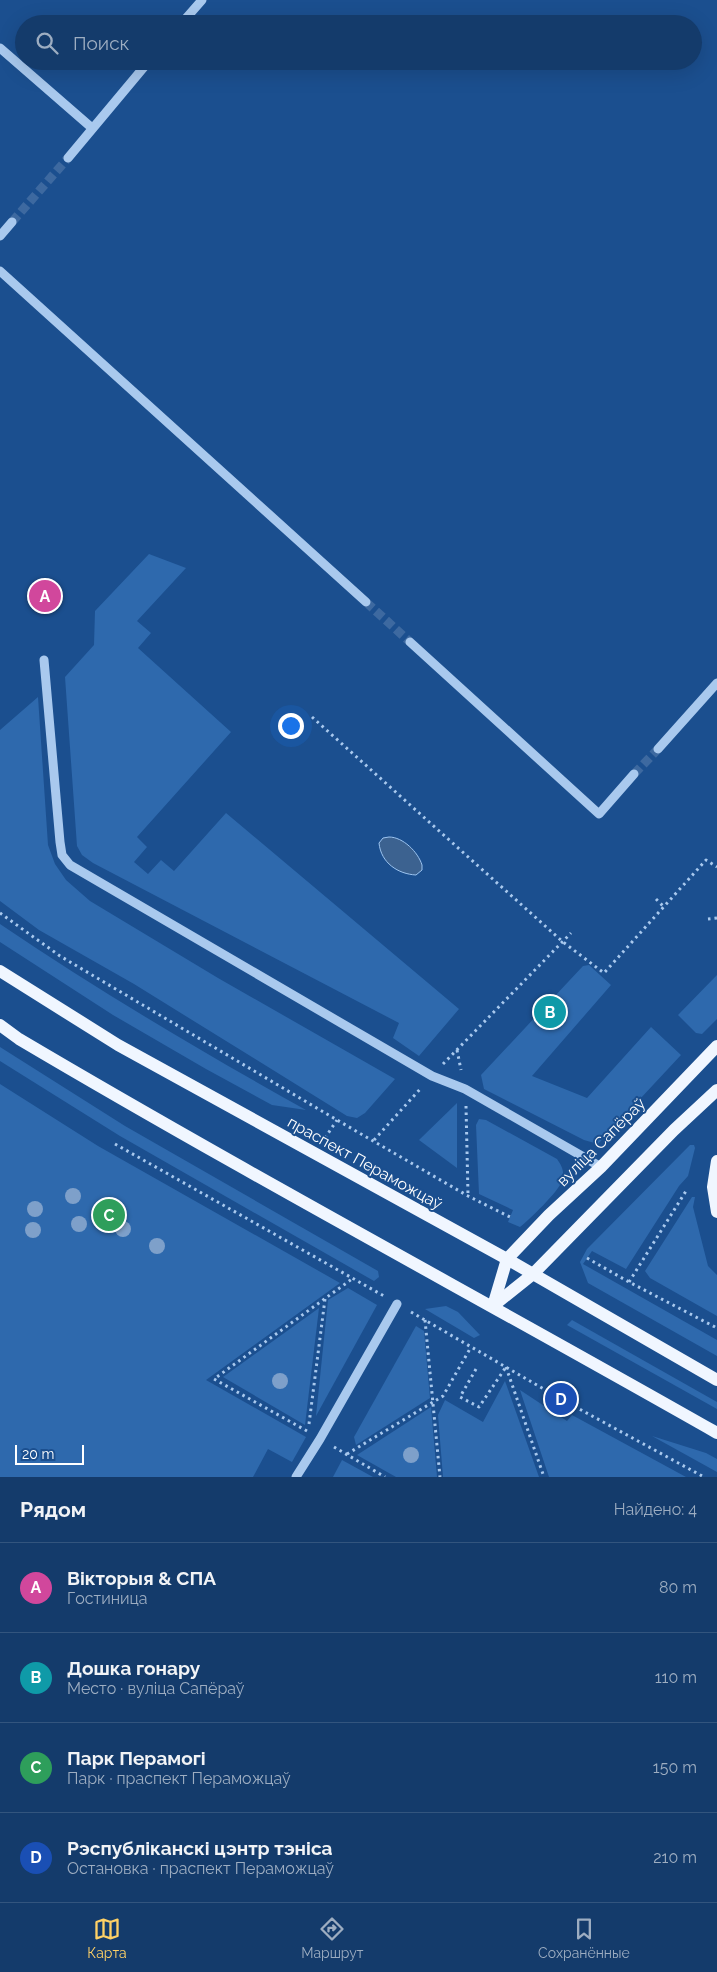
<!DOCTYPE html>
<html lang="ru">
<head>
<meta charset="utf-8">
<style>
	:root { --surface:#143b6b; --page:#1d4271; --text:#f1f3f6; --muted:#9dadc1; --line:#33557e; --accent:#ffd166 }
	body { margin:0; font-family:Raleway,sans-serif; background:var(--page); color:var(--text) }
	.scale { position:absolute; left:15px; bottom:12px; width:69px; box-sizing:border-box; padding-left:5px; border:2px solid #fff; border-top:0; font-size:14px; line-height:18px; white-space:nowrap; color:#fff; -webkit-text-stroke:4px #1b4f8f; paint-order:stroke }
	.you { position:absolute; left:290px; top:725px; width:18px; height:18px; margin:-12px; border:4px solid #fff; border-radius:50%; background:#1a73e8; box-shadow:0 0 0 8px #1a73e833 }
	.badge { display:grid; place-items:center; width:32px; height:32px; border-radius:50%; background:var(--accent); color:#fff; font-size:16px; font-weight:700 }
	.pin { position:absolute; translate:-50% -50%; border:2px solid #fff; box-shadow:0 1px 5px #0006 }
	.list { margin:0; padding:0; list-style:none }
	h2 { display:flex; justify-content:space-between; align-items:center; height:65px; margin:0; padding:0 20px; font-size:21px }
	h2 small { font-size:16px; font-weight:400; color:var(--muted) }
	.list li { display:grid; grid-template-columns:32px 1fr auto; gap:15px; align-items:center; box-sizing:border-box; height:90px; padding:0 20px; border-top:1px solid var(--line) }
	.list b { display:block; font-size:19px; white-space:nowrap }
	.list p { margin:0; font-size:16px; white-space:nowrap; color:var(--muted) }
	.list em { font-size:16px; font-style:normal; color:var(--muted) }
	.icon { flex:none; width:28px; height:28px; fill:none; stroke:currentColor; stroke-width:2; stroke-linecap:round; stroke-linejoin:round }
	.map { position:relative; flex:none; width:717px; height:1477px; overflow:hidden }
	.search { position:absolute; background:var(--surface); box-shadow:0 5px 20px #0002; left:15px; right:15px; top:15px; height:55px; display:flex; align-items:center; gap:12px; box-sizing:border-box; padding:0 18px; border-radius:28px; color:var(--muted); font-size:19px }
	.sheet { height:425px; background:var(--surface) }
	nav { display:flex; justify-content:space-around; align-items:center; box-sizing:border-box; height:70px; border-top:1px solid var(--line); background:var(--surface); font-size:14px; color:var(--muted) }
	nav a { display:grid; justify-items:center; gap:2px }
	nav .on { color:var(--accent) }
	.map>svg:first-child { display:block }
</style>
</head>
<body>
<div class="map">
<svg width="717" height="1477" viewBox="0 0 717 1477">
	<rect width="100%" height="100%" fill="#1b4f8f"/>
	<g fill="#2e69ad">
		<path d="M149,554L186,568L137,621L151,633L138,648L231,732L137,837L147,847L134,862L148,874L161,860L174,871L226,813L459,1009L419,1056L393,1038L399,1023L93,863L82,855L77,846L65,677L94,645L95,611Z"/>
		<path d="M38,697L48,845L55,864L66,880L90,901L218,978L395,1079L365,1113L357,1118L347,1116L134,984L39,930L0,901V730Z"/>
		<path d="M0,924C99,991 202,1052 306,1110L272,1105L206,1069L113,1015L0,942Z"/>
		<path d="M589,965L611,985L532,1076L587,1098L651,1027L681,1055L598,1144L584,1140L484,1089L481,1075L583,966Z"/>
		<path d="M717,975V1019L702,1034L696,1033L678,1015Z"/>
		<path d="M0,1047L125,1126L378,1271L379,1277L374,1281L120,1136L0,1061Z"/>
		<path d="M0,1084L98,1146L340,1283L206,1380L306,1437L292,1462L268,1449L253,1477H0Z"/>
		<path d="M457,1103V1168L419,1140Z"/>
		<path d="M479,1119L486,1120L557,1159C562,1166 565,1172 562,1181C559,1191 529,1220 520,1227L508,1222L513,1210L479,1194L476,1125Z"/>
		<path d="M690,1145H694L695,1148L688,1176L679,1186L626,1269L592,1251L583,1264L717,1340V1356L588,1283L580,1262L587,1249Z"/>
		<path d="M692,1197H695L693,1207L708,1266L717,1275V1316L650,1278L645,1271Z"/>
		<path d="M348,1288L377,1305L316,1416L328,1300Z"/>
		<path d="M446,1306L458,1312L480,1335L474,1338L425,1309Z"/>
		<path d="M319,1308L305,1425L223,1377Z"/>
		<path d="M572,1320L717,1402V1409L567,1325Z"/>
		<path d="M416,1326L424,1331L430,1398L356,1445L354,1437Z"/>
		<path d="M505,1381L539,1477H443L438,1415L445,1400L483,1422Z"/>
		<path d="M520,1390L567,1421L572,1415L686,1477H549Z"/>
		<path d="M431,1407L437,1477H396L357,1455Z"/>
		<path d="M652,1436L706,1453L717,1459V1472Z"/>
		<path d="M342,1460L373,1477H333Z"/>
	</g>
	<path fill="#3c6290" stroke="#9cc4f0" d="M389,837C403,837 418,852 422,865V870L416,875C398,874 381,863 379,843L383,838Z"/>
	<g fill="none" stroke-linecap="round" stroke-linejoin="round">
		<g stroke="#3d69a0" stroke-width="9" stroke-dasharray="9 4.5" stroke-linecap="butt">
			<path d="M12,222L68,158"/>
			<path d="M366,602L410,642"/>
			<path d="M634,774L658,749"/>
		</g>
		<g stroke="#a9c9ee" stroke-width="3" stroke-dasharray="2.5 4" stroke-linecap="butt">
			<path d="M312,717L563,942L604,973L706,860L717,867"/>
			<path d="M656,899L664,907"/>
			<path d="M0,913L60,956L337,1120L468,1196L510,1217"/>
			<path d="M708,919L717,918"/>
			<path d="M457,1050L461,1070"/>
			<path d="M443,1064L571,933"/>
			<path d="M466,1106L468,1195"/>
			<path d="M325,1138L337,1120"/>
			<path d="M374,1140L422,1087"/>
			<path d="M115,1144L384,1296"/>
			<path d="M587,1258L629,1282L717,1328"/>
			<path d="M629,1282L686,1191"/>
			<path d="M411,1312L561,1399L704,1477"/>
			<path d="M425,1320L440,1477"/>
			<path d="M506,1367L544,1477"/>
			<path d="M476,1369L460,1397L479,1407L506,1367"/>
			<path d="M309,1424L325,1299"/>
			<path d="M307,1431L214,1379L352,1279"/>
			<path d="M334,1447L385,1477"/>
			<path d="M347,1454L443,1396L471,1347"/>
		</g>
		<g stroke="#a9c9ee" stroke-width="9">
			<path d="M181,24L202,0"/>
			<path d="M0,48L92,128"/>
			<path d="M68,158L149,61"/>
			<path d="M0,236L12,222"/>
			<path d="M0,271L366,602"/>
			<path d="M410,642L599,814L634,774"/>
			<path d="M44,660L60,842L62,855L70,865L432,1076L465,1089L601,1167"/>
			<path d="M658,749L717,683"/>
			<path d="M296,1477L320,1439L397,1304"/>
		</g>
		<g stroke="#f0f6ff" stroke-width="12">
			<path d="M0,971L118,1045L507,1259L717,1380"/>
			<path d="M0,1025L19,1039C249,1175 485,1301 717,1433"/>
			<path d="M717,1161L713,1187L717,1212"/>
			<path d="M493,1306L507,1259L549,1215L601,1167L717,1046"/>
			<path d="M493,1306L533,1274L674,1130L717,1090"/>
		</g>
	</g>
	<g fill="#7ea0ca">
		<circle cx="73" cy="1196" r="8"/>
		<circle cx="35" cy="1209" r="8"/>
		<circle cx="79" cy="1224" r="8"/>
		<circle cx="123" cy="1229" r="8"/>
		<circle cx="33" cy="1230" r="8"/>
		<circle cx="157" cy="1246" r="8"/>
		<circle cx="280" cy="1381" r="8"/>
		<circle cx="411" cy="1455" r="8"/>
	</g>
	<g text-anchor="middle" dominant-baseline="central" stroke-width="4" stroke-linejoin="round" paint-order="stroke">
		<g font-size="16" fill="#fff" stroke="#1b4f8f">
			<text transform="translate(601 1142) rotate(-45)">вуліца Сапёраў</text>
			<text transform="translate(365 1163) rotate(29)">праспект Пераможцаў</text>
		</g>
	</g>
</svg>
<div class="scale">20 m</div>
<div class="you"></div>
<div class="pin badge" style="left:45px;top:596px;background:#d1479c">A</div>
<div class="pin badge" style="left:550px;top:1012px;background:#0f9aa8">B</div>
<div class="pin badge" style="left:109px;top:1215px;background:#2e9e5b">C</div>
<div class="pin badge" style="left:561px;top:1399px;background:#1a4fb4">D</div>
<div class="search"><svg class="icon" aria-label="search" viewBox="0 0 24 24"><circle cx="10" cy="10" r="6"/><path d="M15 15l6 6"/></svg>Поиск</div>
</div>
<section class="sheet">
<h2>Рядом<small>Найдено: 4</small></h2>
<ul class="list">
<li><span class="badge" style="background:#d1479c">A</span><div><b>Вікторыя &amp; СПА</b><p>Гостиница</p></div><em>80 m</em></li>
<li><span class="badge" style="background:#0f9aa8">B</span><div><b>Дошка гонару</b><p>Место · вуліца Сапёраў</p></div><em>110 m</em></li>
<li><span class="badge" style="background:#2e9e5b">C</span><div><b>Парк Перамогі</b><p>Парк · праспект Пераможцаў</p></div><em>150 m</em></li>
<li><span class="badge" style="background:#1a4fb4">D</span><div><b>Рэспубліканскі цэнтр тэніса</b><p>Остановка · праспект Пераможцаў</p></div><em>210 m</em></li>
</ul>
</section>
<nav>
<a class="on"><svg class="icon" aria-label="map" viewBox="0 0 24 24"><path d="M3 6l6-2 6 2 6-2v14l-6 2-6-2-6 2zM9 4v14M15 6v14"/></svg>Карта</a>
<a><svg class="icon" aria-label="directions" viewBox="0 0 24 24"><path d="M12 3l9 9-9 9-9-9zM9 14v-3h6M13 9l2 2-2 2"/></svg>Маршрут</a>
<a><svg class="icon" aria-label="saved" viewBox="0 0 24 24"><path d="M7 4h10v16l-5-4-5 4z"/></svg>Сохранённые</a>
</nav>
</body>
</html>
